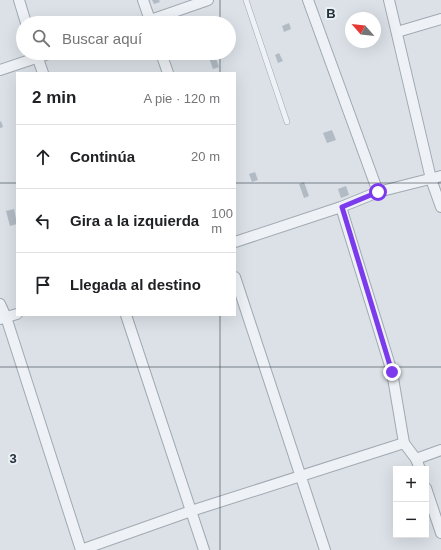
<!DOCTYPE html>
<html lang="es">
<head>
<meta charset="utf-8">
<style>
	:root { --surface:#fff; --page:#f6f6f6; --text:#202124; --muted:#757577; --line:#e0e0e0 }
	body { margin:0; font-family:Arial,sans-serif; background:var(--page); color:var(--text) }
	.controls { position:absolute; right:12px; bottom:12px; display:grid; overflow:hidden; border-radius:0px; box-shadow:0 4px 16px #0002 }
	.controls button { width:36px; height:36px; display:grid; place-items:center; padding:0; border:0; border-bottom:1px solid var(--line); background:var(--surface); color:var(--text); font:20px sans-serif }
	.compass { position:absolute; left:345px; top:12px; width:36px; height:36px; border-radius:50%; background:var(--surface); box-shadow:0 4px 16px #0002; rotate:298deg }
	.stop { position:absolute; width:12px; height:12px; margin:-9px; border:3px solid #7c3aed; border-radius:50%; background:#fff }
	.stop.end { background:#7c3aed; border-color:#fff; box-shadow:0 1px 4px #0008 }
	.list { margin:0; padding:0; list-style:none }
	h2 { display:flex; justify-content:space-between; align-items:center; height:52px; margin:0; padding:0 16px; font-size:17px }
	h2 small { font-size:13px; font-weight:400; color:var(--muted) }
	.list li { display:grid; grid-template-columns:26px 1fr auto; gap:12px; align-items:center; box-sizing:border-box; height:64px; padding:0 16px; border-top:1px solid var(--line) }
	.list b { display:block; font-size:15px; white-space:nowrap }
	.list em { font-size:13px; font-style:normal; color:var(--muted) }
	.icon { flex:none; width:22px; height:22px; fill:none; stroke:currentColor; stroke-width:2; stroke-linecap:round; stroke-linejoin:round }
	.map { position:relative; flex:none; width:441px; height:550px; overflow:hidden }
	.search { position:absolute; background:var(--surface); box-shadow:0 4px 16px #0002; left:16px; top:16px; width:220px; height:44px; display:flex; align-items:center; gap:10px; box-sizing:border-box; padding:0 14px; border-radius:22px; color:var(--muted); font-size:15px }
	.panel { position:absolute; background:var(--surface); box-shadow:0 4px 16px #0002; left:16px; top:72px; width:220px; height:244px; border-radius:0px }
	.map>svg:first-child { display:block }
</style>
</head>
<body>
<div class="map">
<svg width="441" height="550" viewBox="0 0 441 550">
	<rect width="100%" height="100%" fill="#dbe1e7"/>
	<g fill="#b2bbc4">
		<path d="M152,0H159L160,2L154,4Z"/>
		<path d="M289,23L291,29L284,32L282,26Z"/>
		<path d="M214,53L219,67L213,69L208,55Z"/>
		<path d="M279,53L283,61L278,63L275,55Z"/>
		<path d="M1,121L3,127L0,128V122Z"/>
		<path d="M332,130L336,140L327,143L323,133Z"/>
		<path d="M255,172L258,180L252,182L249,174Z"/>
		<path d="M304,182L309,196L304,198L299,184Z"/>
		<path d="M346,186L349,195L341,198L338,189Z"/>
		<path d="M14,209L17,224L10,226L6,211Z"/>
	</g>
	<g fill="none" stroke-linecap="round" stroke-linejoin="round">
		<defs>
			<path id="lane" d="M246,0L287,122"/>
			<g id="street">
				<path d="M19,0L26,23"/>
				<path d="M143,0L151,23"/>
				<path d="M308,0L378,192"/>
				<path d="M389,0L431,179L441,207"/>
				<path d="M142,23L208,0"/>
				<path d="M397,32L441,19"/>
				<path d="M36,53L43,73"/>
				<path d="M161,53L168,73"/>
				<path d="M0,70L51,53"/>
				<path d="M341,207L392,372L404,443L416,459L420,469"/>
				<path d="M235,242L341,207L378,192L441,176"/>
				<path d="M235,277L325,550"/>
				<path d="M0,304L6,317L81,550"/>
				<path d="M126,315L204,550"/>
				<path d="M0,319L17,314"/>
				<path d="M416,459L441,450"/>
				<path d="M426,488L441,533"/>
				<path d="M81,550L191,511L404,443"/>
			</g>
		</defs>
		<use href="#lane" stroke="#a0a9b1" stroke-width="6"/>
		<use href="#street" stroke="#a0a9b1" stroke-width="12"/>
		<use href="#lane" stroke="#eef1f5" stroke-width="5"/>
		<use href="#street" stroke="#eef1f5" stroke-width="10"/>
	</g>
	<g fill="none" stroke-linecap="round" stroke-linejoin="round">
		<path stroke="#7c3aed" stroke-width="5" d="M378,192L342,207L392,372"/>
	</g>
	<path fill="none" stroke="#24313d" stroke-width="1" stroke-opacity="0.55" d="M220,0V23M220,53V73M0,183H17M235,183H441M220,315V550M0,367H441"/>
	<g font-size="13" text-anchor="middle" font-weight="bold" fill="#24313d" stroke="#eaf0f4" stroke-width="4" stroke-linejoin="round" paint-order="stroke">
		<text x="331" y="18">B</text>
		<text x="13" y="463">3</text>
	</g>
</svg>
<div class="controls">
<button>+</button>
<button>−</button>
</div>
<svg class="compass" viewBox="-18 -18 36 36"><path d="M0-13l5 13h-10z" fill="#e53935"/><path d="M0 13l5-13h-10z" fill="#757577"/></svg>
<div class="stop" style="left:378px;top:192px"></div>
<div class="stop end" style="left:392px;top:372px"></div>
<div class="search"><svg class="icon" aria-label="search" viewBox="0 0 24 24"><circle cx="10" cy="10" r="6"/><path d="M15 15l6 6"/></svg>Buscar aquí</div>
<section class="panel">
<h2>2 min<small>A pie · 120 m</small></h2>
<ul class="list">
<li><svg class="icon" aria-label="ahead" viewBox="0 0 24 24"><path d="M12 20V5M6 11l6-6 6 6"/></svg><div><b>Continúa</b></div><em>20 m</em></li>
<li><svg class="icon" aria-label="left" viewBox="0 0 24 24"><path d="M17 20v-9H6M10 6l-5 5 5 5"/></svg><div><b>Gira a la izquierda</b></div><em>100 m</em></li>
<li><svg class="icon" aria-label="arrive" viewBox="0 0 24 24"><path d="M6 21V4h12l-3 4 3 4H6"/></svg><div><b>Llegada al destino</b></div></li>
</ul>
</section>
</div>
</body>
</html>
